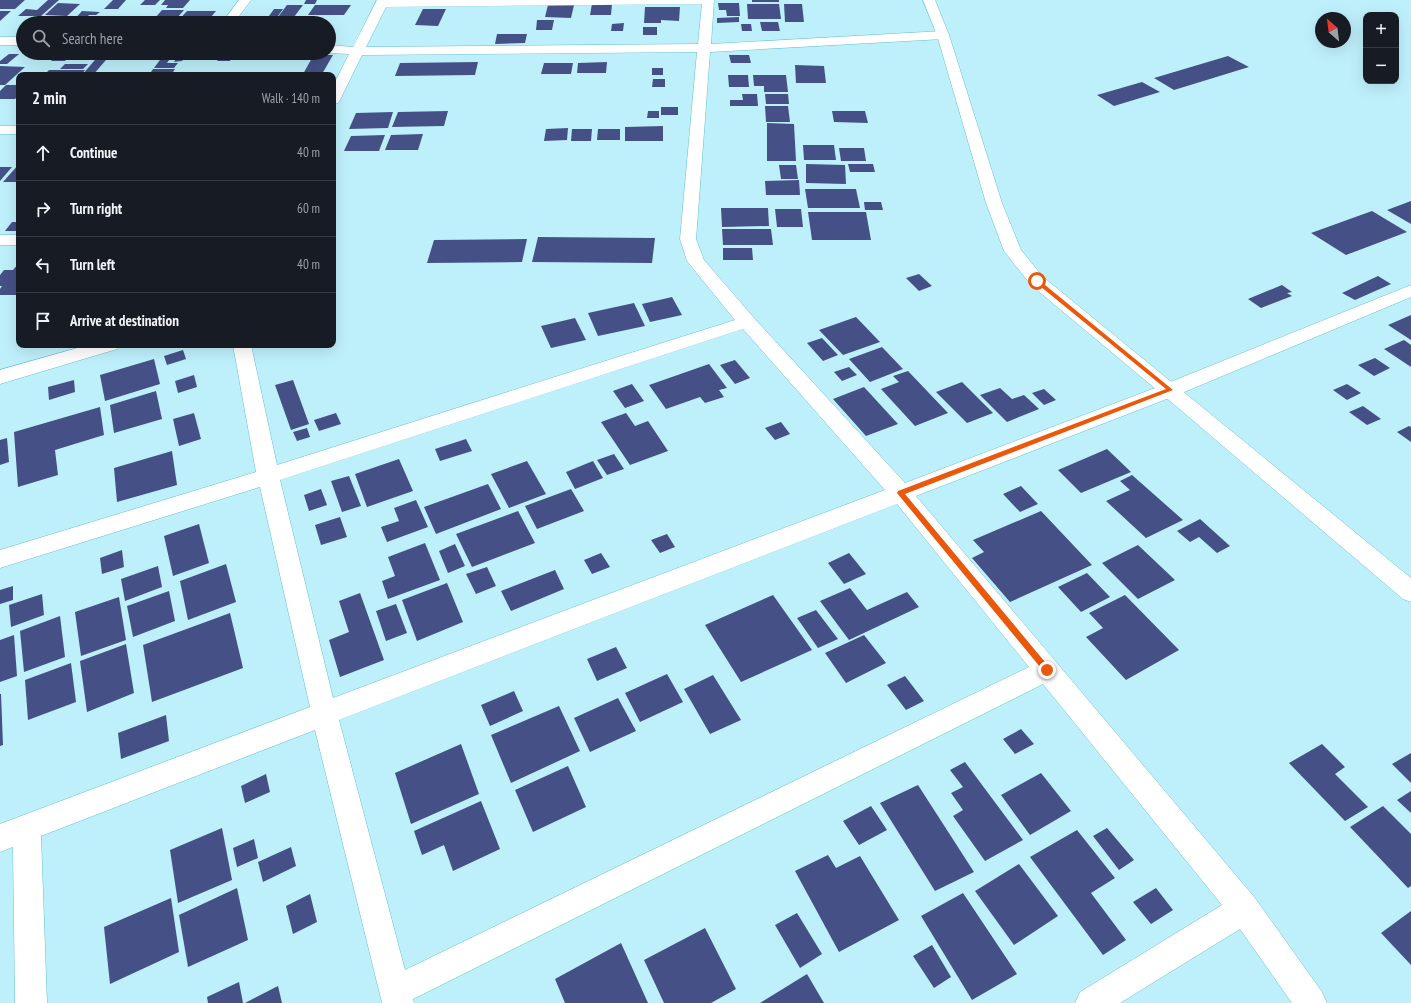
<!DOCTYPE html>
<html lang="en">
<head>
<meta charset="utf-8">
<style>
	:root { --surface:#171b24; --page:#242831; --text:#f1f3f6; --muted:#9ea1a6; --line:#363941 }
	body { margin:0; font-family:"PT Sans Narrow",sans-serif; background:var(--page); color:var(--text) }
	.controls { position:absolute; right:12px; top:12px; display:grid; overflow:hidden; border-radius:8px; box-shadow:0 4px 16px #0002 }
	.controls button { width:36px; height:36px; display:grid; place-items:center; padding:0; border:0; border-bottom:1px solid var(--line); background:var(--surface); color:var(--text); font:20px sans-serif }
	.compass { position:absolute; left:1315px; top:12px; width:36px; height:36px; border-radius:50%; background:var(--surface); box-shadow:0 4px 16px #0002; rotate:332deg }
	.stop { position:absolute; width:12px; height:12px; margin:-9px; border:3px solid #ea580c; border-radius:50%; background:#fff }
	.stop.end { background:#ea580c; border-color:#fff; box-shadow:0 1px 4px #0008 }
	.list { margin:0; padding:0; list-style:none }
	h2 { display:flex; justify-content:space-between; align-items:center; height:52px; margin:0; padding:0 16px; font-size:17px }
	h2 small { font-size:13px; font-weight:400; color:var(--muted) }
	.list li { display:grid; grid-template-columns:26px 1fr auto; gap:12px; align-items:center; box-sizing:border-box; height:56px; padding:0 16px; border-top:1px solid var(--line) }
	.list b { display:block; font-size:15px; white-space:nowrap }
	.list em { font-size:13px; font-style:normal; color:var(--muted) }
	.icon { flex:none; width:22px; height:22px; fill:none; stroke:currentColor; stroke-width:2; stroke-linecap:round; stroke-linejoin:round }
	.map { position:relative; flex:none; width:1411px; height:1003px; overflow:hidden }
	.search { position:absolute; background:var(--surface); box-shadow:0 4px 16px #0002; left:16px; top:16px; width:320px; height:44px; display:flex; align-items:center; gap:10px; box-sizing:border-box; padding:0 14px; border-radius:22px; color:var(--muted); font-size:15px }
	.panel { position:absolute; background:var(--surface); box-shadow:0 4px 16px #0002; left:16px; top:72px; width:320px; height:276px; border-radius:8px }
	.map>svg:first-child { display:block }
</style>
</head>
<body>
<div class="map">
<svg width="1411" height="1003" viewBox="0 0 1411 1003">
	<rect width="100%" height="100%" fill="#bef0fb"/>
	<g fill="#455186">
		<path d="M0,0H25L15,9H0Z"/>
		<path d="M48,0H59L41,16H18L26,9L37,10Z"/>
		<path d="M113,0H126L118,9H104Z"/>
		<path d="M145,0H160L155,5H140Z"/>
		<path d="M165,0H190L183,8H166L168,5H161Z"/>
		<path d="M306,0H317L315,4H304Z"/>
		<rect x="752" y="0" width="27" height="2"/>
		<path d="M58,3L80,4L67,16L45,15Z"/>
		<path d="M718,3H739L740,16H727L726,10H719Z"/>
		<path d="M592,4H612L611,15H590Z"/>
		<path d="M747,4H779L781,19H748Z"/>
		<path d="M784,4H802L804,22H785Z"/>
		<path d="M287,5H303L294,17H278Z"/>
		<path d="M315,5H351L344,15H308Z"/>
		<path d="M548,5H574L571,18L545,17Z"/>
		<path d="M645,7H680L679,21L661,20V23H644Z"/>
		<path d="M274,9H283L278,16H269Z"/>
		<path d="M423,9H446L438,26L415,25Z"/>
		<path d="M162,10H184L177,18H155Z"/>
		<path d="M0,11H11L0,21Z"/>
		<path d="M82,11L100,12L96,15H89L83,22H72Z"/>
		<path d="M187,11H216L206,23H176Z"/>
		<path d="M117,16L148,17L142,23H111Z"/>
		<path d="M739,17V22L717,23V18Z"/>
		<path d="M537,20H554L552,30H536Z"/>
		<path d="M760,22H778L780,31H762Z"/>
		<path d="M624,23L623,31H611L612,24Z"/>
		<path d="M741,24H751L752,31H742Z"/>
		<rect x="643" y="27" width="14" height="8"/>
		<path d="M497,34H527L525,43L495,44Z"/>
		<path d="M58,53H72L65,61H51Z"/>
		<path d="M101,53H112L93,75H82Z"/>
		<path d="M153,53H165L161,58H149Z"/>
		<path d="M165,53H174L167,63H178L174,68H154Z"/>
		<path d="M234,53L230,61H217L221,54Z"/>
		<path d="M9,54H19L7,64H0V61Z"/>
		<path d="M179,54H187L182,61L174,62Z"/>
		<path d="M324,55H333L322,74H303L312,58H322Z"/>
		<path d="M729,55H749L751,63H731Z"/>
		<path d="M1228,56L1249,67L1174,90L1154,78Z"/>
		<path d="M478,62L475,75L395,76L400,63Z"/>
		<path d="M607,62L606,73H577L578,63Z"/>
		<path d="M544,63H573L571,74H541Z"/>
		<path d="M65,64H88L83,69H60Z"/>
		<path d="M795,65L824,66L826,83H796Z"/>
		<path d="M0,66L25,67L5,85H0Z"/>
		<rect x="652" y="68" width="11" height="7"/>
		<path d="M153,69H175L171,75H149Z"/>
		<path d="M49,70H85L81,75H44Z"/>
		<path d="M26,72H43L40,75H22Z"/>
		<path d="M190,72H217L215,75H188Z"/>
		<path d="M728,75H748L749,87H729Z"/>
		<path d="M753,75H786L788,92H764V86H754Z"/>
		<path d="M653,79H665V87H652Z"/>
		<path d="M1142,82L1160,92L1114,106L1097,95Z"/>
		<path d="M6,85H19V95L15,99H0V91Z"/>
		<path d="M742,94H757L758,106H730V100H743Z"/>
		<path d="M765,94H788L789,104H766Z"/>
		<path d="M765,106H788L790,122H766Z"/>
		<rect x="661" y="107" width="17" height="8"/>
		<path d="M448,111L444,126L392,127L398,112Z"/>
		<path d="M648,111H659V118H647Z"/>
		<path d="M832,111H865L868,123L834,122Z"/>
		<path d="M393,112L388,128L349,129L356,113Z"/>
		<path d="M767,123L794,124L796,161H767Z"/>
		<path d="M663,126V141H625V127Z"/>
		<path d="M568,128L567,140L544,141L546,129Z"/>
		<path d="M572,129H592L591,141H571Z"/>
		<path d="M598,129H620V140H597Z"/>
		<path d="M423,134L418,150H385L391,135Z"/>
		<path d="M385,135L379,151H344L351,136Z"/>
		<path d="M803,145H834L836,160H804Z"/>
		<path d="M839,148H864L866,161H841Z"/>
		<path d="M19,164V182H3Z"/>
		<path d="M806,164L845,165L846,184L806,183Z"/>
		<path d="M848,164H873L875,172H850Z"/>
		<path d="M779,165H796L798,179H781Z"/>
		<path d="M0,167H12L0,181Z"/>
		<path d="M799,180L800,195H766L765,181Z"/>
		<path d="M805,189H856L860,208H808Z"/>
		<path d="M1411,201V224L1387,210Z"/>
		<path d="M864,202H881L883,210H865Z"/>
		<path d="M721,208H768L769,226L722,227Z"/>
		<path d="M775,209H801L803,227H777Z"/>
		<path d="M1372,211L1407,232L1346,255L1311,233Z"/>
		<path d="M808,212H866L871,240H812Z"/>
		<path d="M12,222H19V231H5Z"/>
		<path d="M722,229H771L773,245H723Z"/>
		<path d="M538,237L655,238L652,263L532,262Z"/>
		<path d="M527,239L522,262L427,263L434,240Z"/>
		<path d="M723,248H752L753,260H723Z"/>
		<path d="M19,263V293L18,295H0V289L2,286H0V275L4,270H13Z"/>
		<path d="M919,274L932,286L919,291L906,278Z"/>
		<path d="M1378,276L1391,284L1355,300L1342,293Z"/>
		<path d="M1282,285L1292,292L1287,293L1292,296L1261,308L1248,299Z"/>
		<path d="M672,297L682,315L650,322L642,304Z"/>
		<path d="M634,303L645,326L598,336L588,313Z"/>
		<path d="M1411,315V340L1388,325Z"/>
		<path d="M856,317L880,342L843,355L819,330Z"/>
		<path d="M575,318L586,340L551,348L541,326Z"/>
		<path d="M822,338L838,355L823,361L807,343Z"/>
		<path d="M1404,340L1411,345V367L1384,349Z"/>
		<path d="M882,347L903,369L870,382L849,359Z"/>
		<path d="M183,350L186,359L167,365L164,356Z"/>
		<path d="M1375,358L1390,368L1374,376L1358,365Z"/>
		<path d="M154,359L160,384L105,401L100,375Z"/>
		<path d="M735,360L750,378L735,384L720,365Z"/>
		<path d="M709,364L727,388L719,390L724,397L705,403L700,397L666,409L649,385Z"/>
		<path d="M849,367L857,375L842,381L834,372Z"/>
		<path d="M908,371L948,413L915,426L881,389L899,382L893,376Z"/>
		<path d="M194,375L197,387L178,393L175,381Z"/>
		<path d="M74,380L75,392L49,400L48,387Z"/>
		<path d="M293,380L309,424L291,430L275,385Z"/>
		<path d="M962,382L993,413L967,423L936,392Z"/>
		<path d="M632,384L644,401L625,408L613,391Z"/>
		<path d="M1347,384L1361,393L1347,400L1333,390Z"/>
		<path d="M864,387L898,424L866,436L833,399Z"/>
		<path d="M1000,388L1012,399L1024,395L1039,409L1007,422L980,395Z"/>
		<path d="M1044,389L1056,400L1044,405L1032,393Z"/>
		<path d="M156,391L162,419L114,433L110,405Z"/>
		<path d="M1363,406L1381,419L1367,425L1349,412Z"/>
		<path d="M100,407L104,435L55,450L58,475L18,487L14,432Z"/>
		<path d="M194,413L201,439L179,446L173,419Z"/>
		<path d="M336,413L341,424L319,431L314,420Z"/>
		<path d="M626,413L635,426L648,421L668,451L630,465L601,422Z"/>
		<path d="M781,422L790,434L775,440L765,428Z"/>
		<path d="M1409,426L1411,427V442L1397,432Z"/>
		<path d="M307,428L310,437L297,441L293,432Z"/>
		<path d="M7,438L9,462L0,465V440Z"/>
		<path d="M466,439L472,451L440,461L435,449Z"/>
		<path d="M1107,449L1131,472L1081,493L1058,470Z"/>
		<path d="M172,451L177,485L117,502L114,468Z"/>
		<path d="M614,454L624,469L607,475L597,460Z"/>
		<path d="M399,459L413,491L367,507L355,474Z"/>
		<path d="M527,461L546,494L509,508L491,474Z"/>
		<path d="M593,461L603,478L575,489L566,472Z"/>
		<path d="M1132,475L1183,520L1146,538L1106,501L1130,490L1120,481Z"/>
		<path d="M349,476L361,506L342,512L331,481Z"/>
		<path d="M488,484L501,509L436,534L424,507Z"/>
		<path d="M1021,486L1038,504L1020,512L1003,494Z"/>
		<path d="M321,489L327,505L309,511L304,495Z"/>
		<path d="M571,489L584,511L537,529L525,506Z"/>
		<path d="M416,500L428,527L387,542L381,527L399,521L394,508Z"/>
		<path d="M518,511L535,543L472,567L456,534Z"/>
		<path d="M1041,511L1092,565L1010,602L972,558L984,552L973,540Z"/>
		<path d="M340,517L347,537L321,545L315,525Z"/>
		<path d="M1200,519L1230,546L1217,553L1199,537L1190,542L1177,531Z"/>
		<path d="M199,524L209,563L173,576L164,536Z"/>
		<path d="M667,534L675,547L660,553L651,540Z"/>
		<path d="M425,543L440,580L388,599L382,581L395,576L388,557Z"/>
		<path d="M455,544L465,566L448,573L439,551Z"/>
		<path d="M1138,545L1175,580L1138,599L1102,563Z"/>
		<path d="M122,550L124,567L102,574L100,558Z"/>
		<path d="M601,553L610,567L592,574L584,560Z"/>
		<path d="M849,553L866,574L844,584L828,563Z"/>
		<path d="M226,564L236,602L188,620L180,581Z"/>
		<path d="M158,566L162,587L125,601L121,579Z"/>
		<path d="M487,567L496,586L476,594L466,574Z"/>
		<path d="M555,570L564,589L511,611L501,591Z"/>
		<path d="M1087,573L1110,597L1081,612L1058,587Z"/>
		<path d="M447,583L463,622L417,641L402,600Z"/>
		<path d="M13,586V600L0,604V590Z"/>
		<path d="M850,588L867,610L907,592L919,607L849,640L820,601Z"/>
		<path d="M169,591L175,621L133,637L127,606Z"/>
		<path d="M360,593L384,660L340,677L329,640L349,632L339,601Z"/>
		<path d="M42,594L44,615L11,627L9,605Z"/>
		<path d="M773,595L812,650L741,682L705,625Z"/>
		<path d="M1125,595L1179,650L1126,680L1086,637L1103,628L1089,613Z"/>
		<path d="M119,597L126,640L81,656L75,612Z"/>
		<path d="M396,604L407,633L386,641L376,611Z"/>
		<path d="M816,610L838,639L818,648L797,618Z"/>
		<path d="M230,613L243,668L152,702L143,645Z"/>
		<path d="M60,616L65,657L24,672L20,631Z"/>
		<path d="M14,635L17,676L0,682V640Z"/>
		<path d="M864,635L886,663L846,683L825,653Z"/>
		<path d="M126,644L134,693L87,712L80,661Z"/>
		<path d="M616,647L627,668L597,681L587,659Z"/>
		<path d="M71,663L76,702L28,720L25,680Z"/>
		<path d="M667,674L683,702L640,722L625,693Z"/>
		<path d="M713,675L741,720L710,734L684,689Z"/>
		<path d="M905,676L924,701L906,710L887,685Z"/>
		<path d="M514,691L523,711L490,726L481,705Z"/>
		<path d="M0,694H1L3,745L0,746Z"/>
		<path d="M618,698L636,731L590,752L574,718Z"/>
		<path d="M559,706L580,751L511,783L491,735Z"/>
		<path d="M166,715L169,741L121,759L118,733Z"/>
		<path d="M1021,729L1034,744L1015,754L1003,739Z"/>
		<path d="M461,744L479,794L411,824L395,773Z"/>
		<path d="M1322,744L1345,767L1335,774L1368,807L1345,821L1289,763Z"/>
		<path d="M1411,753V783L1392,764Z"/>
		<path d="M965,762L1023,840L985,861L953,816L963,810L951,793L963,787L950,770Z"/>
		<path d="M568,766L586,807L533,832L515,790Z"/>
		<path d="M1041,773L1071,811L1030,835L1001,795Z"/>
		<path d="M266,774L270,792L245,803L241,786Z"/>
		<path d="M918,785L974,872L935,891L880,803Z"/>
		<path d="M1411,791V813L1397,800Z"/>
		<path d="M481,801L500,849L453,871L444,845L422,855L414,831Z"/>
		<path d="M871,806L887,830L859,845L843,821Z"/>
		<path d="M1383,806L1411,834V886L1408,888L1350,827Z"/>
		<path d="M222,828L232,880L178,903L170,850Z"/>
		<path d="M1107,828L1134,860L1119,870L1093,836Z"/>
		<path d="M1077,830L1115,878L1091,893L1126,940L1103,955L1030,857Z"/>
		<path d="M254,839L258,858L237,867L233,848Z"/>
		<path d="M291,847L296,866L263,882L258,862Z"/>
		<path d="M828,855L836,868L860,856L899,920L839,952L795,871Z"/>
		<path d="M1019,864L1058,916L1014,945L975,891Z"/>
		<path d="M237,888L248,940L188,967L179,915Z"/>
		<path d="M1156,888L1173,910L1151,924L1133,902Z"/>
		<path d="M963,893L1017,974L972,1000L921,916Z"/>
		<path d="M310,894L317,922L293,934L286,906Z"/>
		<path d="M171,898L179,952L110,984L104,927Z"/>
		<path d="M1411,911V965L1381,933Z"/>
		<path d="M797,913L822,954L800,968L775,925Z"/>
		<path d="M705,928L736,989L711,1003H664L644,960Z"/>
		<path d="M621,943L648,1003H565L555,979Z"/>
		<path d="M932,945L951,977L934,988L913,956Z"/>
		<path d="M807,974L824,1003H760Z"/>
		<path d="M239,982L243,1003H208L207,997Z"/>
		<path d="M278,986L282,1003H245Z"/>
	</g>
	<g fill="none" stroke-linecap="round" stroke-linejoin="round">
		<defs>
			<g id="street">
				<path d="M239,0H251L234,23H222Z"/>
				<path d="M377,0H714L711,44L943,31L948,32L949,35L948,38L943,39L710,52L696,239L704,260L754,318L905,483L1163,385L1411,285V297L1177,395L916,496L1255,898L1322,992L1327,1003H1292L1240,929L1120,1003H1075L1080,992L1222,905L1043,684L413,999L414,1003H382L315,730L41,836L47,1003H15L13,847L0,852V824L310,707L260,487L0,568V550L256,472L233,345H251L277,465L735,320L687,261L680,239L697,52L362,55L340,100L338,103L333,104V86L349,54L329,53V45L353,47ZM702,4L698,44L366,47L386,7ZM743,329L885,490L333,698L280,480ZM897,504L1029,667L405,970L339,720Z"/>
				<rect x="0" y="37" width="23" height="8"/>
				<rect x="0" y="126" width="19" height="8"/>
				<rect x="0" y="235" width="19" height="10"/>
				<path d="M88,345H119L117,349L0,384V370Z"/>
			</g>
			<path id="secondary" d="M923,0H935L949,35L1002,203L1021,250L1043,277L1411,578V602L1403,599L1163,395L1031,285L1004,251L986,203L937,35Z"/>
		</defs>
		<use href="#street" stroke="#68bfd2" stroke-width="1"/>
		<use href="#secondary" stroke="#68bfd2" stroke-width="1"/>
		<use href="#street" fill="#fff" fill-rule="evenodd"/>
		<use href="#secondary" fill="#fff" fill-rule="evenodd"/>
	</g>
	<path fill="#ea580c" d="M1035,280H1039L1173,390L905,494L1050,668L1051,670L1047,674L1045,673L897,493L898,491L1166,389L1035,282Z"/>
</svg>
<div class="controls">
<button>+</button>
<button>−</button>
</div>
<svg class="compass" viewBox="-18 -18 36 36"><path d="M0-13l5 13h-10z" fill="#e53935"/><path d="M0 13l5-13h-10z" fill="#9ea1a6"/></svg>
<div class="stop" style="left:1037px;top:281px"></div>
<div class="stop end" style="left:1047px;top:670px"></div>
<div class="search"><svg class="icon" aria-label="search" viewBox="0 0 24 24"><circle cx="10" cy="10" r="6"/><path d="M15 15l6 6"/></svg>Search here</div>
<section class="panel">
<h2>2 min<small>Walk · 140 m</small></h2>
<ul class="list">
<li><svg class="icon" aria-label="ahead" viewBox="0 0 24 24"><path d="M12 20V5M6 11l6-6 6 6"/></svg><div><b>Continue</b></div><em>40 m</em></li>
<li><svg class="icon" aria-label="right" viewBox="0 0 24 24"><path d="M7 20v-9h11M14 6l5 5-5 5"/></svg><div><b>Turn right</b></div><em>60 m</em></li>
<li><svg class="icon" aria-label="left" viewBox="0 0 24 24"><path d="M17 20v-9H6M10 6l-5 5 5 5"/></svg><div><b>Turn left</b></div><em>40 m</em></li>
<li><svg class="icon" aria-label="arrive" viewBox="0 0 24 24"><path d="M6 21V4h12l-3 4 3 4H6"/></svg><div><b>Arrive at destination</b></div></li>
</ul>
</section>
</div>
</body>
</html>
